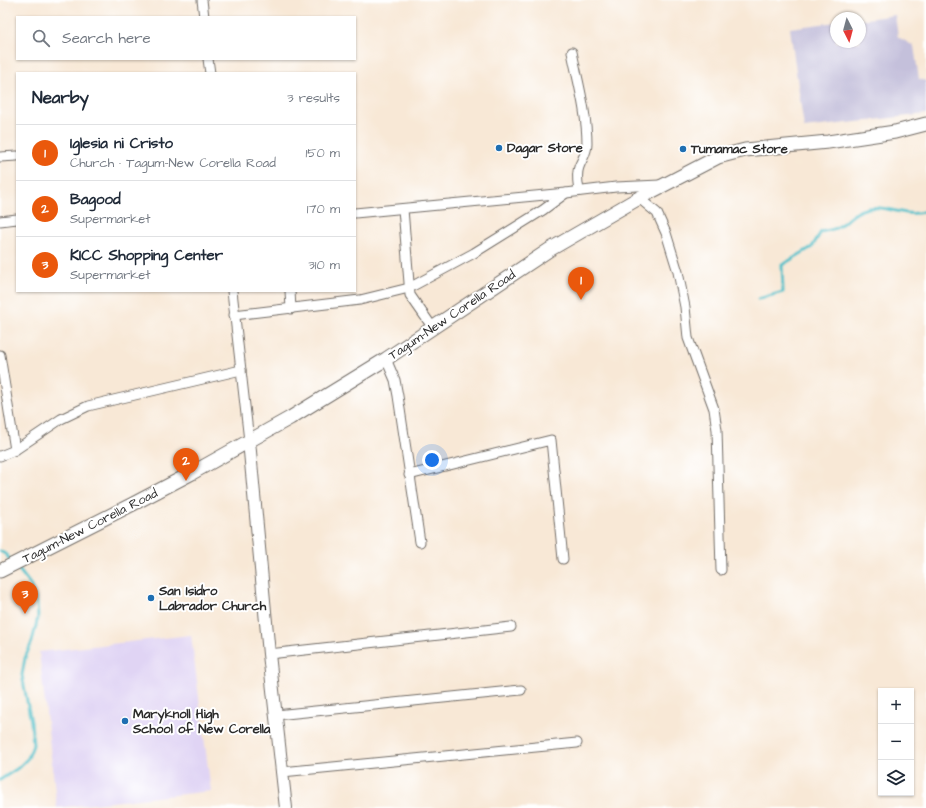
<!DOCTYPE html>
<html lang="en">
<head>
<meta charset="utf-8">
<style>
	:root { --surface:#fff; --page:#f6f6f7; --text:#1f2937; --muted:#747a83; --line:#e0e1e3; --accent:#ea580c }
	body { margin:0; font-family:"Architects Daughter",sans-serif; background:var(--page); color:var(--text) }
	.controls { position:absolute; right:12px; bottom:12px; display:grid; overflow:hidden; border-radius:0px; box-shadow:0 1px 3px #0004 }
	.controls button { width:36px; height:36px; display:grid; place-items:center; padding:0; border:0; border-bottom:1px solid var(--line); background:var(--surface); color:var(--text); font:20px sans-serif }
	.compass { position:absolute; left:830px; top:12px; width:36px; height:36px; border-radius:50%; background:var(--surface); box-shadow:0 1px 3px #0004; rotate:174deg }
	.you { position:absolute; left:432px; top:460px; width:14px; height:14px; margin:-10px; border:3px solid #fff; border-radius:50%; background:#1a73e8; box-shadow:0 0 0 6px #1a73e833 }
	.badge { display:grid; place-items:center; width:26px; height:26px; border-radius:50%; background:var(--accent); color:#fff; font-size:13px; font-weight:700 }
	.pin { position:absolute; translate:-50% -33px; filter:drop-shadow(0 1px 2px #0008) }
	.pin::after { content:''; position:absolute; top:21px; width:14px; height:12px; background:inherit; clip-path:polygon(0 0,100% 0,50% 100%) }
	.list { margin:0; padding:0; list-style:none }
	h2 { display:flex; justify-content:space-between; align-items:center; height:52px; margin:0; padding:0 16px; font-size:17px }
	h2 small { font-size:13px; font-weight:400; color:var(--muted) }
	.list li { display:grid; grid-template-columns:26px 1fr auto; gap:12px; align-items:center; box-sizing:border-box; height:56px; padding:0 16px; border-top:1px solid var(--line) }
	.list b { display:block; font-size:15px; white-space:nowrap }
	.list p { margin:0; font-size:13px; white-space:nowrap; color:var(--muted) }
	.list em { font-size:13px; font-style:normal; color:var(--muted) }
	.icon { flex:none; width:22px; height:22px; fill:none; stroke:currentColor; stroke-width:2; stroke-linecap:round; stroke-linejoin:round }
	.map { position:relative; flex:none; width:926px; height:808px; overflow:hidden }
	.search { position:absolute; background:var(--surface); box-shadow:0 1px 3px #0004; left:16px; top:16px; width:340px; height:44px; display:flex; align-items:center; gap:10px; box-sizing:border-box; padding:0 14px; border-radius:0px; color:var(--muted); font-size:15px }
	.panel { position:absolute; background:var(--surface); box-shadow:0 1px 3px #0004; left:16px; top:72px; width:340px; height:220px; border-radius:0px }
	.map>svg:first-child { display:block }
</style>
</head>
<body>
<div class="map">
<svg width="926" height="808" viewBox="0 0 926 808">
	<rect width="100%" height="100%" fill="#fff"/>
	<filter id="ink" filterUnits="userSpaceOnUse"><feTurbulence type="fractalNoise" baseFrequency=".025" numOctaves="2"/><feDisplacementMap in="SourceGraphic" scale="8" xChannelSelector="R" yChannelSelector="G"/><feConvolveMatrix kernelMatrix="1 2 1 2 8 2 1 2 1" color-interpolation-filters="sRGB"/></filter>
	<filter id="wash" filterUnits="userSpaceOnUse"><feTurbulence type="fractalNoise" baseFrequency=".012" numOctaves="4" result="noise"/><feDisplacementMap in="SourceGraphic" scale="16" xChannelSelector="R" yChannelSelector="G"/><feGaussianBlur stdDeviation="0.9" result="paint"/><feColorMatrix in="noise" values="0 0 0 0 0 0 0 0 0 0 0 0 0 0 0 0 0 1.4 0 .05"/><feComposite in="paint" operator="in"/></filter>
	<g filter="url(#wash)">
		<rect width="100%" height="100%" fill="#f8e8d6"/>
		<path fill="#e0d4f4" d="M191,635L211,791L57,808L39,652Z"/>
		<path fill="#c4c0db" d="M895,15L898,37L914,46L919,79L926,81V114L804,128L790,28L836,22V42H860V20Z"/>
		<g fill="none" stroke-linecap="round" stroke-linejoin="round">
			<g stroke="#52c0c9" stroke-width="3">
				<path d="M758,299L783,292L782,265L812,247L821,232C827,230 835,230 839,226C849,219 855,211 868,208C886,204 905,219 926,211"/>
				<path d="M0,551L5,554L12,562"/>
				<path d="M0,780L18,768L28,758L33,745L31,722L22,675L25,658L32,642L38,617L37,603L30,584L16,566"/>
			</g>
		</g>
	</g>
	<g filter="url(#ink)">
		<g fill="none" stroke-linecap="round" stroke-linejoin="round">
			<defs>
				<g id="minor">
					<path d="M202,0L204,17"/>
					<path d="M572,52C578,82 587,113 587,144C587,153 582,159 579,167C576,175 578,183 579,191"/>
					<path d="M208,59L210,73"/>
					<path d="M0,157L17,156"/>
					<path d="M639,198L657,213L666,233L678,272L685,307L688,338L714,409L717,430L721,570"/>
					<path d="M403,209L410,295L433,328"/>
					<path d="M355,213L566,193L616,187L660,185"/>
					<path d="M0,221L17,219"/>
					<path d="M232,291L249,441"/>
					<path d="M290,291L291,309"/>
					<path d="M234,315L360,300L409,288L474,253L543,210L566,193"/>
					<path d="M0,355L15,450"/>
					<path d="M386,359L395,380L398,396L420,542"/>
					<path d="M0,456L15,450L61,419L88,406L241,370"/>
					<path d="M409,475L551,440L563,559"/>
					<path d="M269,654L511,627"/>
					<path d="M276,715L521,690"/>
					<path d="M282,772L577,743"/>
				</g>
				<path id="tertiary" d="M249,441L269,654L286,808"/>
				<path id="secondary" d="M0,571L133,504L192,473L290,418L386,359L549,250L639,198L718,157L745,150L828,142L895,132L926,124"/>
			</defs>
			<use href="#minor" stroke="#736d67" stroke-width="11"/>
			<use href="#tertiary" stroke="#736d67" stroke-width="14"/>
			<use href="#secondary" stroke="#736d67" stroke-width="15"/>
			<use href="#minor" stroke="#fff" stroke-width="9"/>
			<use href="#tertiary" stroke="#fff" stroke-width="12"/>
			<use href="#secondary" stroke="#fff" stroke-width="13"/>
		</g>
	</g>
	<g fill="#1f6fb2" stroke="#fff" stroke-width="1.5">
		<circle cx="499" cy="148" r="4"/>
		<circle cx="683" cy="149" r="4"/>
		<circle cx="151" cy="598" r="4"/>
		<circle cx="125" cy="721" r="4"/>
	</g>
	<g text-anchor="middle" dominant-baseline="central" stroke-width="4" stroke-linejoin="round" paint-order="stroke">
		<g font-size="13" font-weight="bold" fill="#2b2b2b" stroke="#fff" text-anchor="start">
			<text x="507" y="148">Dagar Store</text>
			<text x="691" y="149">Tumamac Store</text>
			<text x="159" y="591">San Isidro<tspan x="159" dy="15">Labrador Church</tspan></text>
			<text x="133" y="714">Maryknoll High<tspan x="133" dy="15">School of New Corella</tspan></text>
		</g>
		<g font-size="13" fill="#2b2b2b" stroke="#fff">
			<text transform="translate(452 315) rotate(-34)">Tagum-New Corella Road</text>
			<text transform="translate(90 526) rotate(-27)">Tagum-New Corella Road</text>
		</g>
	</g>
</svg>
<div class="controls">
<button>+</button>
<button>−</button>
<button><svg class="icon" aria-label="layers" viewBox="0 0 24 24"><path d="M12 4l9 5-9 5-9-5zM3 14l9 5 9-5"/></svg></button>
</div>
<svg class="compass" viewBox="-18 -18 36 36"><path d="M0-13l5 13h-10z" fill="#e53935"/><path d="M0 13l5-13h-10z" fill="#747a83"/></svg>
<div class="you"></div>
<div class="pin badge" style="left:581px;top:300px">1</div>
<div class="pin badge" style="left:186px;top:481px">2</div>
<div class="pin badge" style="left:25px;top:614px">3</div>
<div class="search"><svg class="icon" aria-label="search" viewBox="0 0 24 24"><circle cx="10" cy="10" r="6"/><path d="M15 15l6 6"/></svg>Search here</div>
<section class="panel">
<h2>Nearby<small>3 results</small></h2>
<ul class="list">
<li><span class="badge">1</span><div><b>Iglesia ni Cristo</b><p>Church · Tagum-New Corella Road</p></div><em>150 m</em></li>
<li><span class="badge">2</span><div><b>Bagood</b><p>Supermarket</p></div><em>170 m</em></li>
<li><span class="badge">3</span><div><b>KICC Shopping Center</b><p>Supermarket</p></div><em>310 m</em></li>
</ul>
</section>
</div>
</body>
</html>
